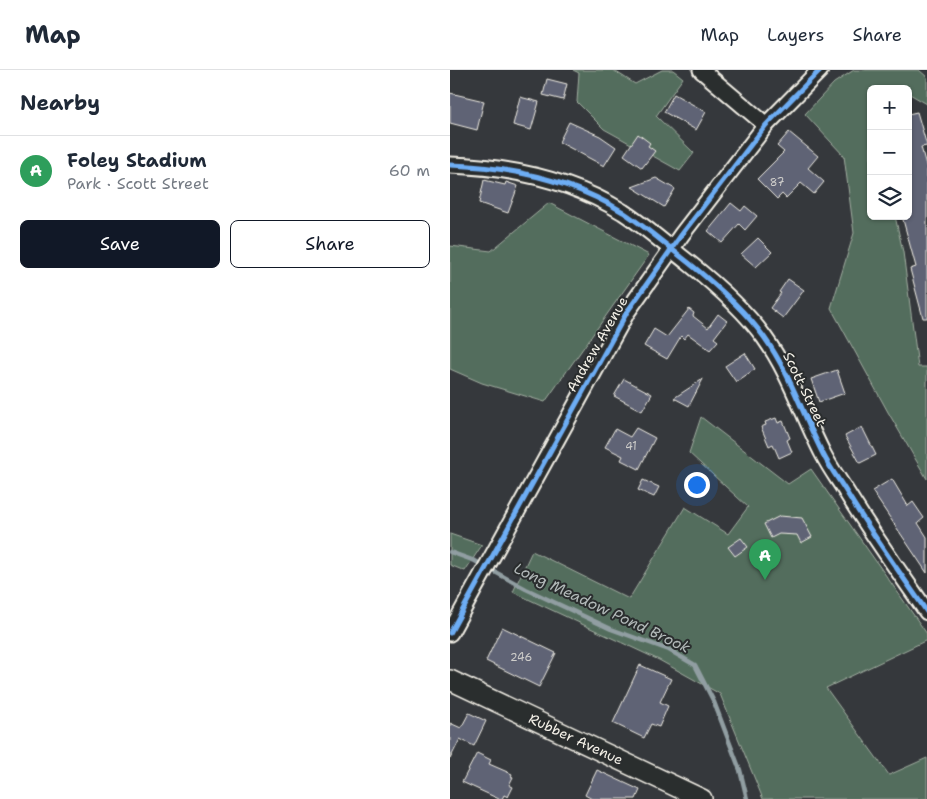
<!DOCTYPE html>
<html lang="en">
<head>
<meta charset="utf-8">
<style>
	:root { --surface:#fff; --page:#f6f6f7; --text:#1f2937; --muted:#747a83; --line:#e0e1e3; --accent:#111827 }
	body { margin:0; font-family:"Shantell Sans",sans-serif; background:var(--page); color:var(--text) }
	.controls { position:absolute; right:15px; top:15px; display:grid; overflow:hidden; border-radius:8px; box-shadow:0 1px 4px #0004 }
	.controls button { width:45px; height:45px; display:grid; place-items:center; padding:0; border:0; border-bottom:1px solid var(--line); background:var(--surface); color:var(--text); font:25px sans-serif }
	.you { position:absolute; left:246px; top:414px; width:18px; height:18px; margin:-12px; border:4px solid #fff; border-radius:50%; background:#1a73e8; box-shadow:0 0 0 8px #1a73e833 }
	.badge { display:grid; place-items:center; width:32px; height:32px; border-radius:50%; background:var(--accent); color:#fff; font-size:16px; font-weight:700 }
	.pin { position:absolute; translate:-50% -41px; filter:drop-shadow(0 1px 2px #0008) }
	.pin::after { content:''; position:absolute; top:26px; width:18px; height:15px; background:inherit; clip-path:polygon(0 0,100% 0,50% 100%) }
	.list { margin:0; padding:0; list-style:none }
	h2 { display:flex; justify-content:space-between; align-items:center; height:65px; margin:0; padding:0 20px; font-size:21px }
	h2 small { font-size:16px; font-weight:400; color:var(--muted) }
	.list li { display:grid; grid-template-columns:32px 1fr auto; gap:15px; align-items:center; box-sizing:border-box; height:70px; padding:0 20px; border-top:1px solid var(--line) }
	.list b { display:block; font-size:19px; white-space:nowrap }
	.list p { margin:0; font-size:16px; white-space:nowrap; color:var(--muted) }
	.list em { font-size:16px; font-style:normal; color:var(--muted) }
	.actions { display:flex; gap:10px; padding:15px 20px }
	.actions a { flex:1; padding:11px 0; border:1px solid var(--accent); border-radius:8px; text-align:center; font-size:18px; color:var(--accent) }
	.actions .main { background:var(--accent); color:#fff }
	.icon { flex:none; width:28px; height:28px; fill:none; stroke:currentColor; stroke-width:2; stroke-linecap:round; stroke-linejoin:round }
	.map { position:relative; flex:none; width:477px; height:729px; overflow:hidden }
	header { display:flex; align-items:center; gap:30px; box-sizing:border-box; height:70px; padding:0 25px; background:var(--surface); border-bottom:1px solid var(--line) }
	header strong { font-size:24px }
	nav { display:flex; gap:28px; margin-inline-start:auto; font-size:18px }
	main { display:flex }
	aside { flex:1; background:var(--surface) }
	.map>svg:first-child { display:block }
</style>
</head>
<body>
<header>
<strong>Map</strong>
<nav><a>Map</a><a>Layers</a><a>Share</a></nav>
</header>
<main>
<aside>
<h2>Nearby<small></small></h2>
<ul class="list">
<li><span class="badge" style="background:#2e9e5b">A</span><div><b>Foley Stadium</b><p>Park · Scott Street</p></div><em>60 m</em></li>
</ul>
<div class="actions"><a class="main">Save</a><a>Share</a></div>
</aside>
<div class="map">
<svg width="477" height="729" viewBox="0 0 477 729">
	<rect width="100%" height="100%" fill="#35383c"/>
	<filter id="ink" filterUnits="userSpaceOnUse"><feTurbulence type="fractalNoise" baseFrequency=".02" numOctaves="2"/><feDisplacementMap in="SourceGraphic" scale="10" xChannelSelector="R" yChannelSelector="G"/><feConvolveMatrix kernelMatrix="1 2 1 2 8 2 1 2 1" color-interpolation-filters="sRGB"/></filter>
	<g filter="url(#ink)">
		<g fill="#526d5d" stroke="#a3afa2">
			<path d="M123,0H163L185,14L212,0H223L233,8L206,46L244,83L230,101L154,59L127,32L129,3Z"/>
			<path d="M404,0H469L477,7V34L458,23V19H421V146H445L453,182L468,297H477V409L438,342L381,238L404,163L394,86L355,44L384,13Z"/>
			<path d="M99,133L199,185L95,332L32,313L0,299V176L41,181Z"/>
			<path d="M251,347L338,414L361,399L477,564V570L376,618L439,705L477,688V729H313L270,624L209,590L63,522L82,481L179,529L235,437L278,464L298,437L239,383Z"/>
			<path d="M0,464L32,475L15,501L0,495Z"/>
		</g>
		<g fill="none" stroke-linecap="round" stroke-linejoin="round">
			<path stroke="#919ea2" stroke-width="4.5" d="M0,482L25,491L76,519L161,559L219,580L245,595L264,632L290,700L297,729"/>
		</g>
		<g fill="#5f6375" stroke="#f4f1e8">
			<path d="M97,9L117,14L113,30L93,25Z"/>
			<path d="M0,23L34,31L27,60L0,53Z"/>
			<path d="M224,24L256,42L246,60L214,42Z"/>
			<path d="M70,27L89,32L81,60L63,55Z"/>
			<path d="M467,42L477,76L471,77L477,99V248H473L460,199L466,197L452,146H458V44Z"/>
			<path d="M119,52L150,66L166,77L154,96L109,72Z"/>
			<path d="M339,62L368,86L358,98L374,112L364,124L351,113L336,128L332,124L327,129L307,109L334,82L327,76Z"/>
			<path d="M188,64L200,73L198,76L205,81L192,98L174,85Z"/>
			<path d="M206,108L225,119L214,137L182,117Z"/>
			<path d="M34,110L55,115L56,112L68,116L58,143L29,133Z"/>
			<path d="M281,133L291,141L295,136L307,146L295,160L289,154L272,173L258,161Z"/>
			<path d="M308,168L322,182L306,197L291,184Z"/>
			<path d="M338,209L354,220L333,248L320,238L331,223L329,222Z"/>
			<path d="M239,239L244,243L243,246L258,258L268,244L277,251L264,268L268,271L260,280L238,264L234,269L231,266L217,289L194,276L204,259L217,267Z"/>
			<path d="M295,283L305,299L286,312L275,296Z"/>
			<path d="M387,300L395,323L369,332L361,309Z"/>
			<path d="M174,309L202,324L192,341L164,326Z"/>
			<path d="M253,309L239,336L224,328Z"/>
			<path d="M326,348L328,353L333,351L340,368L337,370L342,382L329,388L323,374L319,376L311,357L316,355L315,352Z"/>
			<path d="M412,357L426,385L410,393L395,366Z"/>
			<path d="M186,358L205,368L189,399L171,390L173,386L155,377L165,359L180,367Z"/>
			<path d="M442,409L458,436L463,432L474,448L468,453L477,467V503L422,421Z"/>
			<path d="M193,410L209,417L204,427L188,420Z"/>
			<path d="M330,446L352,448L362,467L351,473L347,465L329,464L321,468L314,454Z"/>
			<path d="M291,468L298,477L285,486L278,477Z"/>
			<path d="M52,557L106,583L89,617L36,591Z"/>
			<path d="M190,595L221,609L210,632L218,636L209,657L201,654L194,668L163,653Z"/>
			<path d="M19,643L36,651L24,676L10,669L0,689V653L11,658Z"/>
			<path d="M27,683L41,690L39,694L62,704L61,706L63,707L59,715L63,717L58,727L54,725L52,729H49L12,712Z"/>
			<path d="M147,700L190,720L186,729H142L135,725Z"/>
		</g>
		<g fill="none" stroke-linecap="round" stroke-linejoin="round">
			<defs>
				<g id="minor">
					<path d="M251,0L316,55"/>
					<path d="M0,95C60,97 121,110 173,142C196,157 217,176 239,193C265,214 294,239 314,267C340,303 353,345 373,384C380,398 389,410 397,423C422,464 450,503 477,542"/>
					<path d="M0,563L177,242L232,164L316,55L370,0"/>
				</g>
				<path id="tertiary" d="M0,610L252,729"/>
			</defs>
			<use href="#minor" stroke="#f4f1e8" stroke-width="19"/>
			<use href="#tertiary" stroke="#f4f1e8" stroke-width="22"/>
			<use href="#minor" stroke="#2a2d2e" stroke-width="15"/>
			<use href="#tertiary" stroke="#2a2d2e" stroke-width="19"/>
			<defs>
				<g id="cycleway">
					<path d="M0,95C60,97 121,110 173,142C196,157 217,176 239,193C265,214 294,239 314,267C340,303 353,345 373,384C380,398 389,410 397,423C422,464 450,503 477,542"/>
					<path d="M0,563L177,242L232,164L316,55L370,0"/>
				</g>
			</defs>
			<use href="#cycleway" stroke="#2a2d2e" stroke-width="8"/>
			<use href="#cycleway" stroke="#6dadf4" stroke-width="5"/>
		</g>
	</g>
	<g text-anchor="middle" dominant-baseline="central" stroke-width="4" stroke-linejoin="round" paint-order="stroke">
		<g font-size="11" fill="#cfcecb">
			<text x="327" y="112">87</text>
			<text x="181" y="376">41</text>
			<text x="71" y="587">246</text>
		</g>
		<g font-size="14" fill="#f4f1e8" stroke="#2a2d2e">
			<text transform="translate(147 274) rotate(-60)">Andrew Avenue</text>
			<text transform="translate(355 319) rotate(64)">Scott Street</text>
			<text transform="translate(126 669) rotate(25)">Rubber Avenue</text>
		</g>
		<g font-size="15" font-style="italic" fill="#b2b9b9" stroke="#2a2d2e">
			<text transform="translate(152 538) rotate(25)">Long Meadow Pond Brook</text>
		</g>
	</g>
</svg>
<div class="controls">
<button>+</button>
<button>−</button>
<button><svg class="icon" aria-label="layers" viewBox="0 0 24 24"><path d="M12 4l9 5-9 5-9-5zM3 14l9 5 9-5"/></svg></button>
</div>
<div class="you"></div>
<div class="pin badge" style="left:315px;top:510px;background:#2e9e5b">A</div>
</div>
</main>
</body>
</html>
